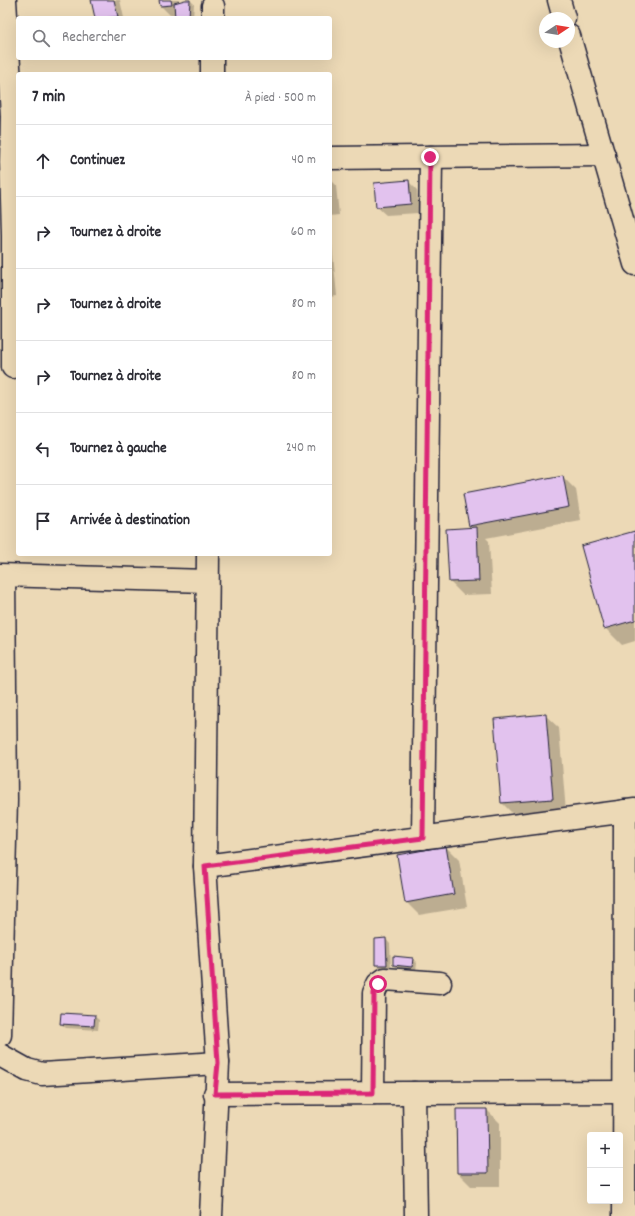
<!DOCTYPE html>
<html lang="fr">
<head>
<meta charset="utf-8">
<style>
	:root { --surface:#fff; --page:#f7f7f7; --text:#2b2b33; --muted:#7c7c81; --line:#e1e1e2 }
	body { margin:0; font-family:Dekko,sans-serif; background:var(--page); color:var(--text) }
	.controls { position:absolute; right:12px; bottom:12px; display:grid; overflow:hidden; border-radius:4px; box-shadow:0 4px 16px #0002 }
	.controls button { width:36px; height:36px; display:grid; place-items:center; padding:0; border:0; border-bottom:1px solid var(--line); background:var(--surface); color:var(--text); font:20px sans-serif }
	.compass { position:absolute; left:539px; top:12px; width:36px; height:36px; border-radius:50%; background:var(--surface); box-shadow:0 4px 16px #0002; rotate:78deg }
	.stop { position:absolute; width:12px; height:12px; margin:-9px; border:3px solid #db2777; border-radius:50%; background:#fff }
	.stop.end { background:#db2777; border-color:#fff; box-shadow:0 1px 4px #0008 }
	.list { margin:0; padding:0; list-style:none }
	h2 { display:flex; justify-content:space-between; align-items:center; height:52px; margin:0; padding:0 16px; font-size:17px }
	h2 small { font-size:13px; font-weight:400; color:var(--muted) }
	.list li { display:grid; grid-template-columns:26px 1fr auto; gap:12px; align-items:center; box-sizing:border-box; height:72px; padding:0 16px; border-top:1px solid var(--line) }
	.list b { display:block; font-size:15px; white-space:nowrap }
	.list em { font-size:13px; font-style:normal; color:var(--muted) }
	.icon { flex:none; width:22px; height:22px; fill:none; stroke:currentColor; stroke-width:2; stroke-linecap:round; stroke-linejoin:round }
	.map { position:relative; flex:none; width:635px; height:1216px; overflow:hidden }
	.search { position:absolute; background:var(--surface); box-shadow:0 4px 16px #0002; left:16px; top:16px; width:316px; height:44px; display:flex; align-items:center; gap:10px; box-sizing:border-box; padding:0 14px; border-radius:4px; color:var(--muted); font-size:15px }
	.panel { position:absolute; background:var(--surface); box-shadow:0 4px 16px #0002; left:16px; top:72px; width:316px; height:484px; border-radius:4px }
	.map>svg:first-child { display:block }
</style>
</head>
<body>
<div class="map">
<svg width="635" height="1216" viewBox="0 0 635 1216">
	<rect width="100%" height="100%" fill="#ecd9b6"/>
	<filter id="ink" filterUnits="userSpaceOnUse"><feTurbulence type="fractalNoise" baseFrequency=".025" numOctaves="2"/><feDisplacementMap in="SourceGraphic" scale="8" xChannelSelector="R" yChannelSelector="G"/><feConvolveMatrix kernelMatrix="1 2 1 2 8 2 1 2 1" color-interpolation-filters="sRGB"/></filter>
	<g filter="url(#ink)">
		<g fill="#0003">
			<path d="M92,0H120L124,18H96Z"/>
			<path d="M160,0H179V3L190,0L194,4L193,18H176L175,14L170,15L161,6Z"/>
			<path d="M330,180L336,186L339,215L330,216Z"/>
			<path d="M408,181L417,190L419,213L386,215L377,207Z"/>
			<path d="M330,243L332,245L337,296L330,297Z"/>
			<path d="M563,477L576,490L581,520L486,538L489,541L492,594L463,595L450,582L447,529L473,528L470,525Z"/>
			<path d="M635,532V641L622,645L605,628Z"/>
			<path d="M545,715L559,728L566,812L515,816L502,803Z"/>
			<path d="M446,847L459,860L467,907L419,915L406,902Z"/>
			<path d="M386,939L390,944L391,968L381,969L376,964Z"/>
			<path d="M413,959L417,963L416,971L398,969L394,965Z"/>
			<path d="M94,1016L99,1020L98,1030L66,1028L61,1024Z"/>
			<path d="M487,1110L500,1123V1186H471L458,1173Z"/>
		</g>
		<g fill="#e2c2ee" stroke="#22223b">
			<path d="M91,0H114L118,17L95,18Z"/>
			<path d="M159,0H171L172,5L160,6Z"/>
			<path d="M185,0H190L189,17L175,18L174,3Z"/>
			<path d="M409,180L411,204L376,207L374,183Z"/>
			<path d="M563,475L569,507L469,526L463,494Z"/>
			<path d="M477,527L479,581L449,582L446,529Z"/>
			<path d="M635,531V620L604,629L581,546Z"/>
			<path d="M546,714L553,799L501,803L494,719Z"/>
			<path d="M446,846L454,894L405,903L397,855Z"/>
			<path d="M386,938L387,965H375V939Z"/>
			<path d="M393,956L413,958L412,967L393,965Z"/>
			<path d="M61,1013L95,1015L94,1026L60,1024Z"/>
			<path d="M456,1109H487L488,1173H457Z"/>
		</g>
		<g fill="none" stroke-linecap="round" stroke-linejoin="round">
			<defs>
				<g id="minor">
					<path d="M5,0L12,116L11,162L13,235V367"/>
					<path d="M559,0L564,18"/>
					<path d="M213,18V6"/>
					<path d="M569,36L635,264"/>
					<path d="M212,74V58"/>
					<path d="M330,158L604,155"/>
					<path d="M208,554L205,866L218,1063L211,1216"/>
					<path d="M0,575L207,581"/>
					<path d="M423,838L431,157"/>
					<path d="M205,866L635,810"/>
					<path d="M0,1035L6,800L4,576"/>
					<path d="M0,1055L27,1070L42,1074L218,1063"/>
					<path d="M373,1093L374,993L378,984L385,979L440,983"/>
					<path d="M414,1093L416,1216"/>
					<path d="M215,1094L625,1092"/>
					<path d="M624,1216L625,811"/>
				</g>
			</defs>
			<use href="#minor" stroke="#22223b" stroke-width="25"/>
			<use href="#minor" stroke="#ecd9b6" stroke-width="22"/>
		</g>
	</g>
	<g fill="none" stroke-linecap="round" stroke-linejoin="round" filter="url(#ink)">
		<path stroke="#db2777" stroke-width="5" d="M378,984L374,993L373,1093L215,1094L218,1063L205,866L423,838L430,157"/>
	</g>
</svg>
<div class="controls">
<button>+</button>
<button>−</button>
</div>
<svg class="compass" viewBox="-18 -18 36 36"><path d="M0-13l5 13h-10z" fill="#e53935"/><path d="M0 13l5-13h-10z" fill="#7c7c81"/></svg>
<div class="stop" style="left:378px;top:984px"></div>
<div class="stop end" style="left:430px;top:157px"></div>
<div class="search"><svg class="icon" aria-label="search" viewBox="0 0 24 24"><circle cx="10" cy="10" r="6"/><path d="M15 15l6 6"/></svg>Rechercher</div>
<section class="panel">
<h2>7 min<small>À pied · 500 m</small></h2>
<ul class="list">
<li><svg class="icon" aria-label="ahead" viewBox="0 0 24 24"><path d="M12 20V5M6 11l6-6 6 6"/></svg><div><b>Continuez</b></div><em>40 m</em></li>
<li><svg class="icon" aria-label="right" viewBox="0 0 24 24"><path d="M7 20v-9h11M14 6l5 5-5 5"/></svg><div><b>Tournez à droite</b></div><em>60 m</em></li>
<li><svg class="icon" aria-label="right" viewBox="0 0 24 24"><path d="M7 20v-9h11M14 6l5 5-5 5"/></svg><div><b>Tournez à droite</b></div><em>80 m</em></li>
<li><svg class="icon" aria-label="right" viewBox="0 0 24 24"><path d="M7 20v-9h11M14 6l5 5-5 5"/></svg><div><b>Tournez à droite</b></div><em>80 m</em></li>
<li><svg class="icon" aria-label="left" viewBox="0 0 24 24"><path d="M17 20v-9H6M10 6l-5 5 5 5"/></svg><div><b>Tournez à gauche</b></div><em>240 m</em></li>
<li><svg class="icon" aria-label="arrive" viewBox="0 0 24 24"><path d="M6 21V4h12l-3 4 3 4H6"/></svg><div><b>Arrivée à destination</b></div></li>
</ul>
</section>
</div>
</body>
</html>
